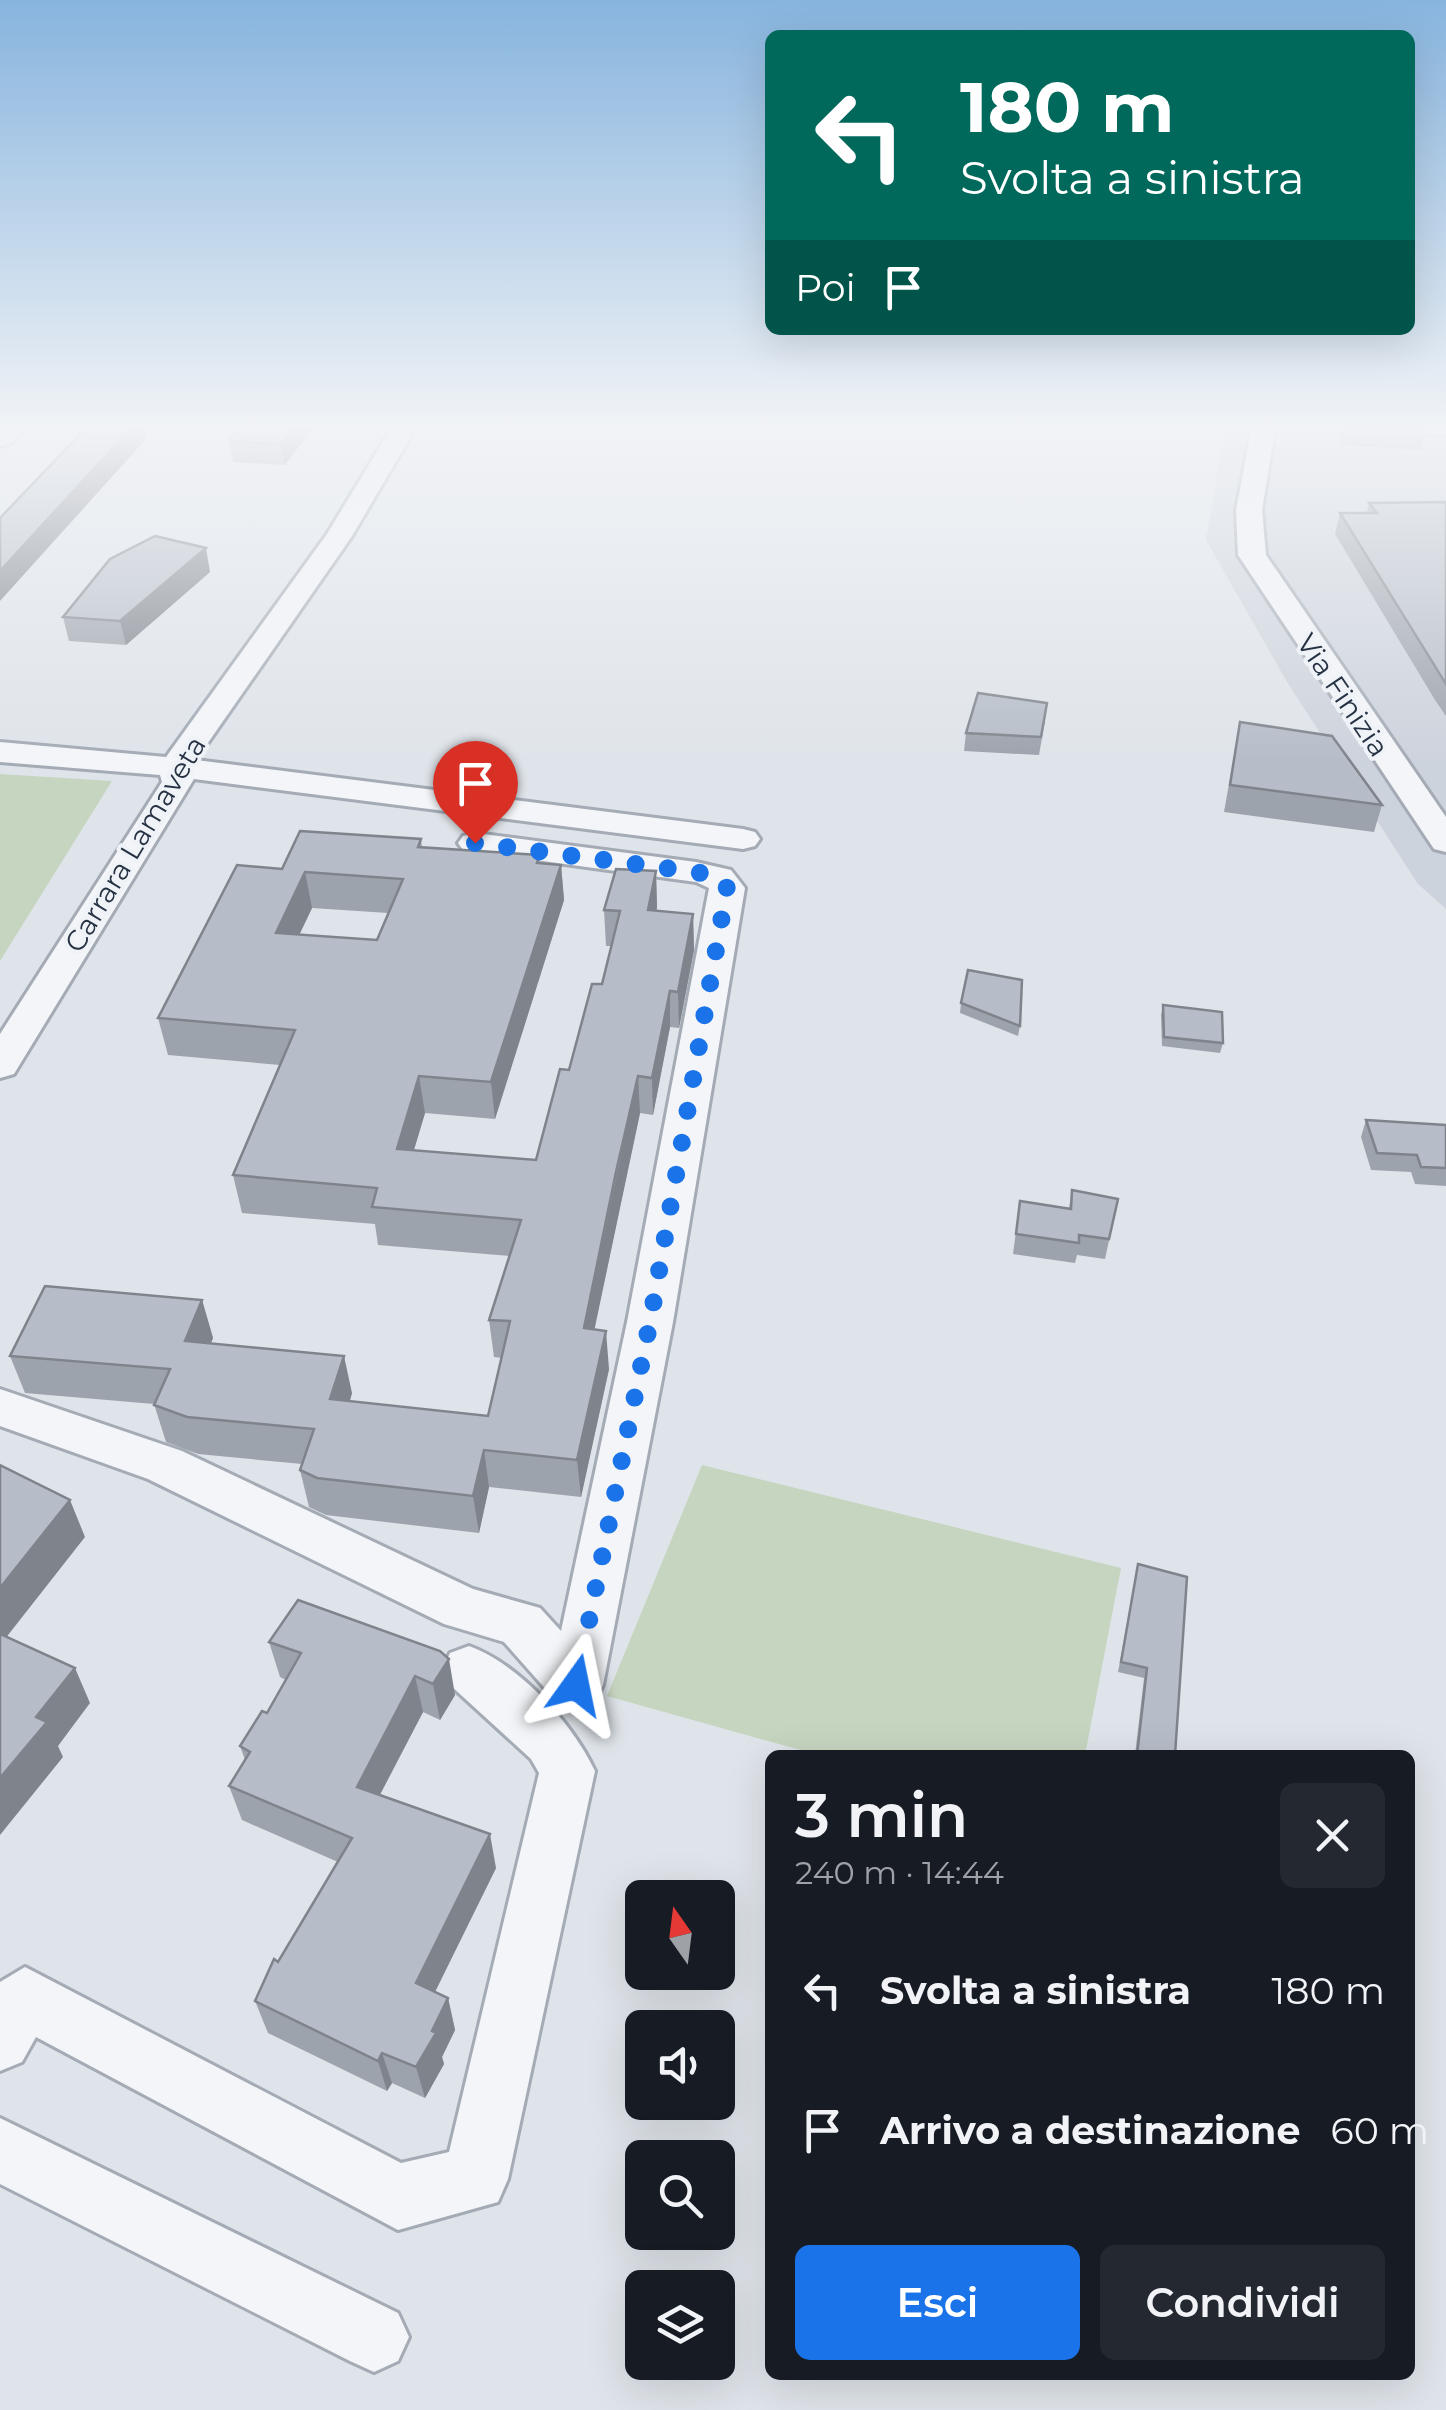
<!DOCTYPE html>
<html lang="it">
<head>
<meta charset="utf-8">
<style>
	:root { --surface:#171b24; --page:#242831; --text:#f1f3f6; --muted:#9ea1a6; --accent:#1a73e8 }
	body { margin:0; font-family:Montserrat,sans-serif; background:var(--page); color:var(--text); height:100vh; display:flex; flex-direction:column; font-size:38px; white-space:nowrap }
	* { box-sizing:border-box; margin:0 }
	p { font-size:32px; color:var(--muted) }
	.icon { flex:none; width:55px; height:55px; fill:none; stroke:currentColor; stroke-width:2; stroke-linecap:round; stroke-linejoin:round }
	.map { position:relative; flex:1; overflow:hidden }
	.side { position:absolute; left:765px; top:1750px; width:650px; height:630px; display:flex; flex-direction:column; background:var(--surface); border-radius:15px; box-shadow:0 10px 40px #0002 }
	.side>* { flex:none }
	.hud { position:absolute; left:765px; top:30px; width:650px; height:305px; border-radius:15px; box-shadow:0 10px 40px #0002; background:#00695c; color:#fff; overflow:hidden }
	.needle { width:65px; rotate:346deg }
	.buttons { position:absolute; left:625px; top:1880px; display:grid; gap:20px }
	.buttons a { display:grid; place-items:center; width:110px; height:110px; border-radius:15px; background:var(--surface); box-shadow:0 10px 40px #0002; font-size:50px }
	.pin { position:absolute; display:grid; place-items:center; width:85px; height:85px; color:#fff; margin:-102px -42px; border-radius:50% 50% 50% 0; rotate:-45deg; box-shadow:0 0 10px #0007 }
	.pin .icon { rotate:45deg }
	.me { position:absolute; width:110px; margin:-55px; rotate:12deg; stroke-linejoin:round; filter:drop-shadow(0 0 8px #0008) }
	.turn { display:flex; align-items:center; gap:35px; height:210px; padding:0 30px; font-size:45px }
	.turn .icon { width:130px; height:130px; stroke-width:2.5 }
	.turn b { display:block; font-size:70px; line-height:85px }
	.then { display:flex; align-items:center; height:95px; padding:0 30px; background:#0003; gap:20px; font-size:38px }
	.round { display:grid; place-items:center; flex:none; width:105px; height:105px; border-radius:15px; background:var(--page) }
	.overview { display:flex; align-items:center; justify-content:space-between; height:170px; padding:0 30px }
	h1 { font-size:60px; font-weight:600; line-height:75px }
	.action { display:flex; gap:20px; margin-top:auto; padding:20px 30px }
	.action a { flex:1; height:115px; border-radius:15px; background:var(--accent); color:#fff; font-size:40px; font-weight:600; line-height:115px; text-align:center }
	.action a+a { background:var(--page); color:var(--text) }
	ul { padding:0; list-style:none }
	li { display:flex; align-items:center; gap:30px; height:140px; padding:0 30px }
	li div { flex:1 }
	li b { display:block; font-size:38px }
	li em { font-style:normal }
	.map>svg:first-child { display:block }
	.built { fill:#cdd3dc }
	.green { fill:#c6d5c0 }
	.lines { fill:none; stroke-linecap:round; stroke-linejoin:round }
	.minor-casing { stroke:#a4abb5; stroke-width:6 }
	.tertiary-casing { stroke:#a4abb5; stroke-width:6 }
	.minor { fill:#f3f5f8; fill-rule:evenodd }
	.tertiary { fill:#f3f5f8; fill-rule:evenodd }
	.wall { fill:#9da3ac; fill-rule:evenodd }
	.shaded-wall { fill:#7f848c }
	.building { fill:#b6bdc8; stroke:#7f848c; stroke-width:2.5; fill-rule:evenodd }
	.route { stroke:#1a73e8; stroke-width:18; stroke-dasharray:0 32.4 }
	.labels { text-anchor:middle; stroke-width:8; stroke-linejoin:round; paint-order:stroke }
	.far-street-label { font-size:28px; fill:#263243; stroke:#eff3f7 }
</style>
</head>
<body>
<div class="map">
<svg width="1446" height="2410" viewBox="0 0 1446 2410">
	<rect width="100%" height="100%" fill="#dfe4ea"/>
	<path class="built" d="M1226 424H1446V909L1418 884 1287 682 1206 540Z"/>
	<g class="green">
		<path d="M0 774 112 781 0 961Z"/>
		<path d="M702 1465 1121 1568 1085 1755H818L607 1696Z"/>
	</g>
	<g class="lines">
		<defs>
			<g id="minor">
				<path d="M394 424H418L352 536 196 760 743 829 755 832 760 839 755 846 743 849 194 779 14 1074 0 1078V1034L162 782 160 775 0 762V742L166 757 327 534Z"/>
				<path d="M1246 424H1270L1274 436 1262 510 1266 555 1446 817V852L1434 849 1238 555 1236 510 1250 436Z"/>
				<path d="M1356 424H1446V435L1368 431Z"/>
				<path d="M475 833 696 862 731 870 745 888 673 1322 603 1685 595 1702 576 1709 557 1702 504 1642 444 1624 148 1479 0 1426V1389L182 1451 473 1589 540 1608 561 1631 627 1322 709 888 696 882 463 850 458 843 463 836Z"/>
				<path d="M469 1646C519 1664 573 1724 595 1771L508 2179 498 2202 398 2230 36 2037 22 2062 0 2071V1982L25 1967 401 2163 449 2152 539 1773 531 1759 450 1685 442 1669 450 1653Z"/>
				<path d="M0 2118 398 2313 409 2337 398 2361 374 2372 350 2361 0 2184Z"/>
			</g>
			<path id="tertiary" d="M0 424H29L11 443 0 446Z"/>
		</defs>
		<use href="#minor" class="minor-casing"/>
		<use href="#tertiary" class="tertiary-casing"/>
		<use href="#minor" class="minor"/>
		<use href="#tertiary" class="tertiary"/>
	</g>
	<g class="wall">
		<path d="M316 424 285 465 233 462 229 441Z"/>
		<path d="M480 424H514L501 430Z"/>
		<path d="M1335 424H1425L1427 428 1421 450 1340 445Z"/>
		<path d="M1446 502V716L1435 700 1335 534 1340 513H1367L1369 503Z"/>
		<path d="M210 572 126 645 69 641 63 617Z"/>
		<path d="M1045 721 1039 755 964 751 966 733Z"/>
		<path d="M1240 722 1382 805 1374 832 1224 812Z"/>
		<path d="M421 839 422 847 539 855 540 863 561 865 564 900 495 1119 425 1113 414 1150 536 1160 602 984 611 946H606L604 910 656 871 657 911 693 914 694 950 679 1028 670 1027 653 1115 640 1113 594 1329 609 1369 581 1497 489 1487 479 1533 326 1515 309 1507 300 1470 302 1464 198 1454 166 1442 154 1404 25 1393 10 1356 202 1300 213 1338 211 1343 352 1393 350 1401 488 1416 502 1358 494 1357 489 1320 510 1256 378 1245 375 1224 242 1213 233 1175 280 1065 168 1055 158 1018 282 869ZM312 908 388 913 377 940 299 935Z"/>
		<path d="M961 1003 1020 1026 1018 1036 960 1013Z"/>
		<path d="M1163 1005 1223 1043 1220 1053 1162 1046 1161 1015Z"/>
		<path d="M1366 1120 1446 1125V1186L1415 1184 1411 1172 1371 1170 1361 1137Z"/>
		<path d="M1072 1190 1118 1199 1105 1259 1077 1255 1075 1263 1013 1254 1020 1201 1069 1208Z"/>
		<path d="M1138 1564 1175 1755H1135L1144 1678 1118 1672Z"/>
		<path d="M298 1600 455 1695 440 1720 423 1712 380 1795 496 1868 435 1992 448 1998 455 2030 442 2057 444 2064 425 2098 392 2083 387 2091 268 2033 255 2001 338 1862 242 1820 229 1786 245 1760 240 1746 267 1713 286 1680 280 1677 269 1642Z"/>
	</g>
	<g class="shaded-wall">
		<path d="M135 424H144L147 438 0 601V571Z"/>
		<path d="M298 424H316L285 465 281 444Z"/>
		<path d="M501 424H514L501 430Z"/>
		<path d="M206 548 210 572 126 645 120 621Z"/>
		<path d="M561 865 564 900 495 1119 491 1082Z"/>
		<path d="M656 871 657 907 649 946 648 910Z"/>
		<path d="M305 872 312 908 283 969 276 933Z"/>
		<path d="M693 914 694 950 679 1028 678 992Z"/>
		<path d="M670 991V1027L653 1115 652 1078Z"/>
		<path d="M419 1076 425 1113 403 1186 397 1149Z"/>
		<path d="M638 1076 640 1113 587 1365 584 1328Z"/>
		<path d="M202 1300 213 1338 196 1378 185 1341Z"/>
		<path d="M606 1331 609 1369 581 1497 577 1460Z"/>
		<path d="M344 1356 352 1393 339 1436 330 1399Z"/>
		<path d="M484 1450 489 1487 479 1533 473 1496Z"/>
		<path d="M70 1500 85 1537 1 1644 0 1659V1588Z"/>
		<path d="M449 1659 455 1695 440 1720 433 1684Z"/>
		<path d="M75 1668 90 1703 58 1746 63 1757 0 1835V1778L36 1717Z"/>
		<path d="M415 1676 423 1712 366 1821 357 1787Z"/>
		<path d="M490 1834 496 1868 424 2014 416 1983Z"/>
		<path d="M448 1998 455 2030 442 2057 444 2064 425 2098 416 2067Z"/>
		<path d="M382 2053 392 2083 387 2091 378 2061Z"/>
	</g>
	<g class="building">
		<path d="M90 424H135L0 571V518Z"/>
		<path d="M242 424H298L281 444 229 441Z"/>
		<path d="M1366 424H1425L1427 428Z"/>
		<path d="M1446 502V684L1340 513H1377L1369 503Z"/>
		<path d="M155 536 206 548 120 621 63 617 110 559Z"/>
		<path d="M978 693 1047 703 1041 737 966 733Z"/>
		<path d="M1240 722 1332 736 1382 805 1230 785Z"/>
		<path d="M300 831 421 839 418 847 539 855 537 863 561 865 491 1082 419 1076 397 1149 536 1160 560 1069 569 1070 592 984H602L620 911 604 910 616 869 656 871 648 910 693 914 678 992 670 991 652 1078 638 1076 616 1172 584 1328 606 1331 577 1460 484 1450 473 1496 317 1478 300 1470 314 1429 187 1417 154 1405 170 1369 10 1356 45 1286 202 1300 185 1341 344 1356 330 1399 488 1416 510 1321 489 1320 521 1220 372 1207 377 1188 233 1175 295 1030 158 1018 237 865 282 869ZM305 872 403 879 377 940 276 933Z"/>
		<path d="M968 970 1022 980 1020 1026 961 1003Z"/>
		<path d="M1163 1005 1222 1012 1223 1043 1164 1037Z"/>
		<path d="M1366 1120 1446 1125V1168L1421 1167 1417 1155 1377 1153Z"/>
		<path d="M1072 1190 1118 1199 1109 1239 1079 1235V1243L1016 1234 1020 1201 1071 1209Z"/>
		<path d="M0 1465 70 1500 0 1588Z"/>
		<path d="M1138 1564 1187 1577 1175 1755H1137L1147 1668 1121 1662Z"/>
		<path d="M298 1600 440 1651 449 1659 433 1684 415 1676 357 1787 490 1834 416 1983 448 1998 432 2031 436 2033 416 2067 382 2053 378 2061 255 2001 274 1959 278 1962 352 1838 229 1786 250 1752 240 1746 262 1711 267 1713 301 1653 269 1642Z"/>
		<path d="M0 1634 75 1668 36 1717 47 1722 0 1778Z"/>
	</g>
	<linearGradient id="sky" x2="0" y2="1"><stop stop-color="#87b4de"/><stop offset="0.56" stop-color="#f1f3f6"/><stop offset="1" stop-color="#f1f3f6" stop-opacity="0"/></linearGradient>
	<rect width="1446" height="762" fill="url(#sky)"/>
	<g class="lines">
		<path class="route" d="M475 843 696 872 718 877 727 888 650 1322 576 1685"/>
	</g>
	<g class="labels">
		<g class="far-street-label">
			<text transform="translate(1343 695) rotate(56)" y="10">Via Finizia</text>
			<text transform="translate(135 844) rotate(-59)" y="10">Carrara Lamaveta</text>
		</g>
	</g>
</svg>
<div class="buttons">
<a><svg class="needle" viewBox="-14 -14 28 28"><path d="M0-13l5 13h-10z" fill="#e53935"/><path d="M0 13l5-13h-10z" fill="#9ea1a6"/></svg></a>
<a><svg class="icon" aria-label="sound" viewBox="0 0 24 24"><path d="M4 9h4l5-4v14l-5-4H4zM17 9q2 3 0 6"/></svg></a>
<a><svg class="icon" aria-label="search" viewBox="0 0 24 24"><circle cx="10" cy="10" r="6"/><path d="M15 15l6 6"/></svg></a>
<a><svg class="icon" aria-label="layers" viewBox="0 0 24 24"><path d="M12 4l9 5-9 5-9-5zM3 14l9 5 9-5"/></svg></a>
</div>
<div class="pin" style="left:475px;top:843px;background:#d93025"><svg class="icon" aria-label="arrive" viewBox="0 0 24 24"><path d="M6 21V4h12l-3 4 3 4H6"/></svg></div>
<svg class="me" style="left:576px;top:1685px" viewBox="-20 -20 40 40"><path d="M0-17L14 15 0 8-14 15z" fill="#1a73e8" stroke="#fff" stroke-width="4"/></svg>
<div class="hud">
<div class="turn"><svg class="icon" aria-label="left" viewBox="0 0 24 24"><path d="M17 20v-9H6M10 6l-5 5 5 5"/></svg><div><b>180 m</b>Svolta a sinistra</div></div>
<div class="then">Poi<svg class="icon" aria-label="arrive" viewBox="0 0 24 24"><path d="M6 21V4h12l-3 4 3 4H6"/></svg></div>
</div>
<section class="side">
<div class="overview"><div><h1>3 min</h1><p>240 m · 14:44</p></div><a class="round"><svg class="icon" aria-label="close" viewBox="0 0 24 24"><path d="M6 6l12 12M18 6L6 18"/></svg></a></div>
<ul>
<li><svg class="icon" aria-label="left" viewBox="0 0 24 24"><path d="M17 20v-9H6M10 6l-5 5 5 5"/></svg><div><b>Svolta a sinistra</b></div><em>180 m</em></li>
<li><svg class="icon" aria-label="arrive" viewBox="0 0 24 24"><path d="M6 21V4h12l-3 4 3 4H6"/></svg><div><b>Arrivo a destinazione</b></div><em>60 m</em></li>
</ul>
<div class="action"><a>Esci</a><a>Condividi</a></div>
</section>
</div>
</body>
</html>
